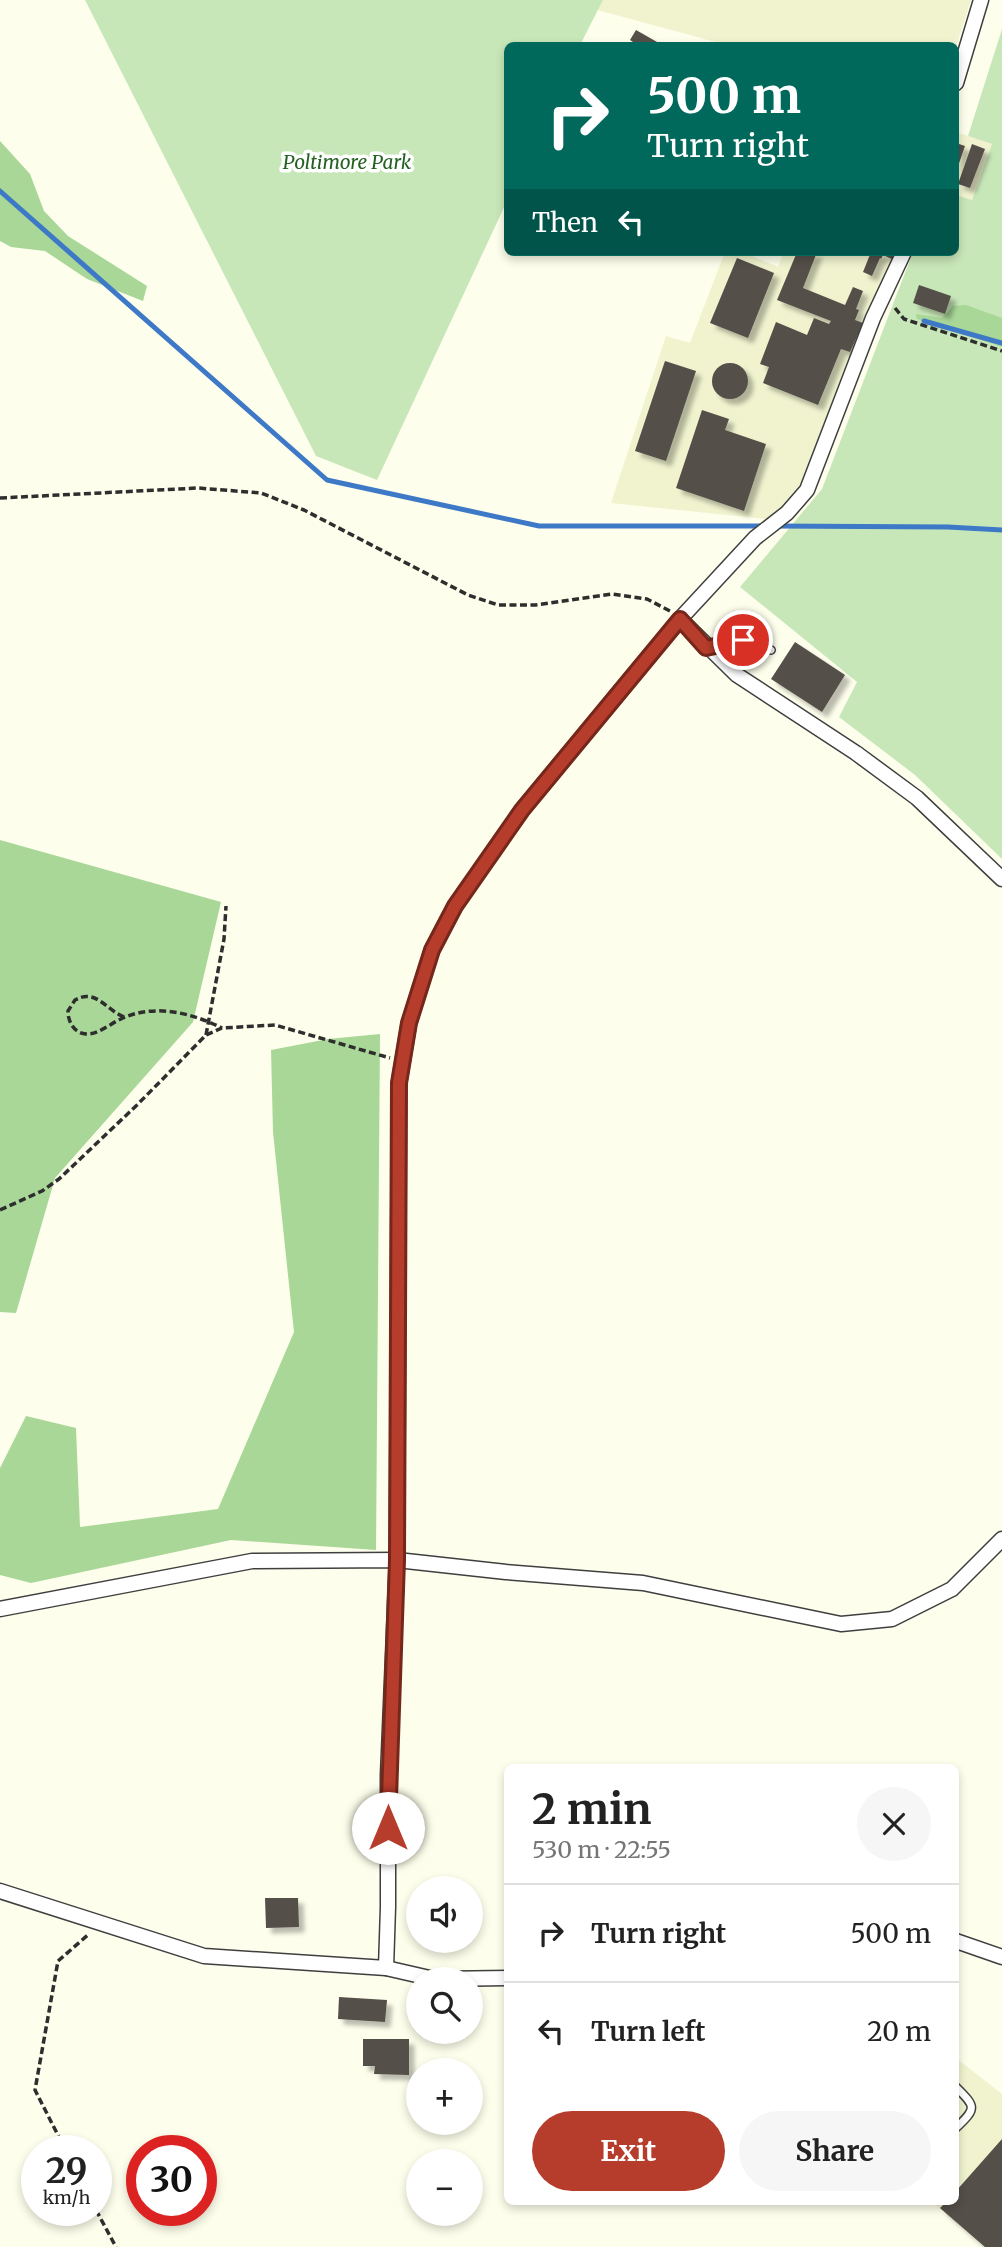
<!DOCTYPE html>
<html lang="en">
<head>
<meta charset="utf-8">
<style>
	:root { --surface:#fff; --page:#f6f6f6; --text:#222; --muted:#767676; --line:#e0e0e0; --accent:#b63c2b }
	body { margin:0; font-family:Merriweather,serif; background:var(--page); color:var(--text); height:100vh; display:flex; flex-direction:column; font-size:26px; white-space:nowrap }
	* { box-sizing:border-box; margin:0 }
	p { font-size:23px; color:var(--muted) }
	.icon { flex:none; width:38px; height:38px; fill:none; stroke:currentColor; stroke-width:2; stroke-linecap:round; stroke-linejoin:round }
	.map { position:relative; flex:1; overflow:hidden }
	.details { position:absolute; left:504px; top:1764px; width:455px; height:441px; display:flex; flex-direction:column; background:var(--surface); border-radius:10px; box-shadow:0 4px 10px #0003 }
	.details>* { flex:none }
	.top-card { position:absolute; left:504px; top:42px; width:455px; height:214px; border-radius:10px; box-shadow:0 4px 10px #0003; background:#00695c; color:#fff; overflow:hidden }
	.tools { position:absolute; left:406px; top:1876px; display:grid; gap:14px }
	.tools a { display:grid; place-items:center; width:77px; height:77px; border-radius:50%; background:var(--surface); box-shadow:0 4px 10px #0003; font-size:35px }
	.speed { position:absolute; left:21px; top:2135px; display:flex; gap:14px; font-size:35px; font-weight:700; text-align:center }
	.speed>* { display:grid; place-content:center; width:91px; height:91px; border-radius:50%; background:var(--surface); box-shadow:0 4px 10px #0003; line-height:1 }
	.speed small { font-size:18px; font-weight:400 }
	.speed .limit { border:10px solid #d22; background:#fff; color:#111 }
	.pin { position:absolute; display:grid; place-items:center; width:60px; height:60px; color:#fff; margin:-30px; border:4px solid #fff; border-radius:50%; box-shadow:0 2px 7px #0007 }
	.me { position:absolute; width:77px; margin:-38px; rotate:0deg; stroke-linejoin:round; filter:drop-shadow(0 0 5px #0008) }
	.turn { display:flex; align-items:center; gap:24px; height:147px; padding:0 28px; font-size:32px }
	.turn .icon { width:91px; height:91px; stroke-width:2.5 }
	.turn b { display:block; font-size:49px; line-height:60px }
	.then { display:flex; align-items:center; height:66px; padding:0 28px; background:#0003; gap:14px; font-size:26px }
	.round { display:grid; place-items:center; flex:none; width:74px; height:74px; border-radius:37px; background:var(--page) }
	.head { display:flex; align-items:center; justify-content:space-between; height:119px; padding:0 28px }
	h1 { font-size:42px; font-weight:700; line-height:52px }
	.button { display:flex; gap:14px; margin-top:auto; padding:14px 28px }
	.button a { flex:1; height:80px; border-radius:42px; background:var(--accent); color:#fff; font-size:28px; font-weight:700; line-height:80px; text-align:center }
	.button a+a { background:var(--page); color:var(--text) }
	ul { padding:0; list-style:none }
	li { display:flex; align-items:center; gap:21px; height:98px; padding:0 28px; border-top:2px solid var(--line) }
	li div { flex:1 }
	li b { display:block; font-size:26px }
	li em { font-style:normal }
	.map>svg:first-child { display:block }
	.farmland { fill:#f0f3ce }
	.green { fill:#c8e7b8 }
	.forest { fill:#a9d798 }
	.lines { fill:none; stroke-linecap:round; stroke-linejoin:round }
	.stream { stroke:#3e79c7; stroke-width:5 }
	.building { fill:#544f49; filter:url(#shadow) }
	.service-casing { stroke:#3f3f3f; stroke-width:10 }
	.minor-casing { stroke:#3f3f3f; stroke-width:17 }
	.path { stroke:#2e2e2e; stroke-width:3.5; stroke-dasharray:7 3.5; stroke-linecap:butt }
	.service { stroke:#fff; stroke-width:7 }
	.minor { stroke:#fff; stroke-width:14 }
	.route-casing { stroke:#76271c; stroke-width:18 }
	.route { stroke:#b63c2b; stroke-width:12 }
	.labels { text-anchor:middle; stroke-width:7; stroke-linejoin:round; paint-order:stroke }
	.park-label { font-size:19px; font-style:italic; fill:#226120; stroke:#fff }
</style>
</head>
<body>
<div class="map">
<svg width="1002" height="2247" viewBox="0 0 1002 2247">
	<defs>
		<filter id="shadow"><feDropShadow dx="5.5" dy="5.5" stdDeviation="2" flood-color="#0004"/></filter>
	</defs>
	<rect width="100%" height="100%" fill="#fefeec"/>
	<g class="farmland">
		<path d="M603 0H971L956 47 727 45 597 10Z"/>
		<path d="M956 132 992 144 972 200 956 195Z"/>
		<path d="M725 252H743L778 267 784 252H900L806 487 775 520 611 503 666 336 690 343Z"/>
		<path d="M956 2058 1002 2094V2247H985L932 2202H956Z"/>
	</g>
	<g class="green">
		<path d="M85 0H603L580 45 508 46 507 201 377 480 316 456Z"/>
		<path d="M1002 29V859L915 775 839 717 857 682 740 587 822 489 913 252H956V195L972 200 992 144 968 136Z"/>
	</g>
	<g class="forest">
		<path d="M0 141 30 174 44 211 68 236 147 286 143 301 87 279 45 251 11 247 0 241Z"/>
		<path d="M966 305 1002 318V347L917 319 916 314 942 318 953 306Z"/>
		<path d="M0 840 221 902 193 1022 55 1178 16 1313 0 1312Z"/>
		<path d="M380 1034 376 1550 231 1540 31 1583 0 1575V1468L26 1416 76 1428 80 1527 218 1509 294 1332 273 1132 271 1050 328 1039Z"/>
	</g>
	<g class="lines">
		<g class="stream">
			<path d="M0 191 327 480 539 526H764"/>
			<path d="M924 321 1002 343"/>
			<path d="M774 526 948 527 1002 530"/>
		</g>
	</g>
	<g class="building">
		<path d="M636 30 664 46H639L630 40Z"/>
		<path d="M956 143 965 146 956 172Z"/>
		<path d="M972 144 985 149 970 188 958 184Z"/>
		<path d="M797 252H817L803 288 845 305 853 287 863 291 856 309 859 310 855 320 863 323 850 352 841 349 818 405 763 383 769 367 760 364 776 322 807 335 814 318 829 324 831 321 777 300Z"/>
		<path d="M871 252H900L896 261 883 255 881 259 880 258 872 276 863 272Z"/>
		<path d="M737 258 774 273 748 338 710 323Z"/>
		<path d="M919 285 951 296 945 314 913 303Z"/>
		<path d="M665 361 696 371 666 461 635 451Z"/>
		<circle cx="730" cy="381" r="18"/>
		<path d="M702 410 729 419 725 430 766 444 744 511 676 488Z"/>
		<path d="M795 642 845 675 822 712 771 679Z"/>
		<path d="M265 1898H298L299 1927 266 1928Z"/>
		<path d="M339 1997 387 2000 385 2022 338 2019Z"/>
		<path d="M363 2039H409V2075L374 2074 375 2066H363Z"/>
		<path d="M1002 2139V2247H985L940 2208 946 2202H956V2191Z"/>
	</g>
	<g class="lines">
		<defs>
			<g id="service">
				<path d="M711 647C736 644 747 636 771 650"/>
				<path d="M956 2087C976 2107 977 2108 956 2128"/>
			</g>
			<g id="minor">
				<path d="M956 83 981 0"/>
				<path d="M680 619 737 675 856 753 917 798 1002 879"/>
				<path d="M0 1609 252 1561 397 1560 506 1572 643 1583 841 1624 892 1619 952 1589 1002 1539"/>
				<path d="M0 1891 204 1956 386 1968 434 1979"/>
				<path d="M956 1941 1002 1957"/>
				<path d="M386 1968 388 1907V1775L397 1560 399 1083 409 1023 432 950 455 906 522 810 680 619 755 538 787 513 807 490 873 318 904 252"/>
				<path d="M437 1979 508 1978"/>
			</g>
		</defs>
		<use href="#service" class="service-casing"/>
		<use href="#minor" class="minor-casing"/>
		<g class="path">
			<path d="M895 308 904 319 1002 351"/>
			<path d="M0 498 198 488 261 493 304 510 468 595 498 605H535L612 594 647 599 670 611"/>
			<path d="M124 1017C106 1010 96 988 75 1000L68 1011C68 1022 74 1033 86 1034 98 1035 111 1023 121 1019 154 1003 192 1013 222 1028"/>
			<path d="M206 1035 224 939 226 906"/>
			<path d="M0 1210 42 1191 59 1179 137 1105 206 1035 222 1028 275 1025 390 1058"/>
			<path d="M66 2151 35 2090 58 1961 89 1934"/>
			<path d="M96 2210 116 2247"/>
		</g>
		<use href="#service" class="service"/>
		<use href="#minor" class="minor"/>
	</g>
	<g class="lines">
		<defs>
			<path id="route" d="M388 1828 397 1560 399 1083 409 1023 432 950 455 906 522 810 680 619 706 648 743 640"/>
		</defs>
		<use href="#route" class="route-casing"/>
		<use href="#route" class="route"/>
	</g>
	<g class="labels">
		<g class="park-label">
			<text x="347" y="169">Poltimore Park</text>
		</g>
	</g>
</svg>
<div class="tools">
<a><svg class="icon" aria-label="sound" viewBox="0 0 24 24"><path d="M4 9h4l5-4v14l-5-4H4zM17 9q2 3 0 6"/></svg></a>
<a><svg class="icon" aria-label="search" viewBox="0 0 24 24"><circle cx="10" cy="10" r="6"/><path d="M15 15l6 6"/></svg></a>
<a>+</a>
<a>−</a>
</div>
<div class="speed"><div>29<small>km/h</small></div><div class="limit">30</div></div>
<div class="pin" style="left:743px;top:640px;background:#d93025"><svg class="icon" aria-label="arrive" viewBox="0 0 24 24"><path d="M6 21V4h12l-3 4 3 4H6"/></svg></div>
<svg class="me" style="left:388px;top:1828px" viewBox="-20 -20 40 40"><circle r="19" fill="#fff"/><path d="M0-13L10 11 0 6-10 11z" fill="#b63c2b"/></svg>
<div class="top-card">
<div class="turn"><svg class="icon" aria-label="right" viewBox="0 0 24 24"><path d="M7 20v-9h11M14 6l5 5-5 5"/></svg><div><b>500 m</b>Turn right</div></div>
<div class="then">Then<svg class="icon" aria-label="left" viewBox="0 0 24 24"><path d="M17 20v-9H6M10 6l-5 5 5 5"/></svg></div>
</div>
<section class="details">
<div class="head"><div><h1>2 min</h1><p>530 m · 22:55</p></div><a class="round"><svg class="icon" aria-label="close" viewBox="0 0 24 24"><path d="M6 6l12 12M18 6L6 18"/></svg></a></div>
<ul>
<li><svg class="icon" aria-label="right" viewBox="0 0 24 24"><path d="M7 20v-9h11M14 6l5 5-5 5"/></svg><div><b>Turn right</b></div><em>500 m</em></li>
<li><svg class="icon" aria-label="left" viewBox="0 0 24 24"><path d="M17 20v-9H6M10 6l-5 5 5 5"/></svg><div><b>Turn left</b></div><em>20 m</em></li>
</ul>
<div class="button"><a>Exit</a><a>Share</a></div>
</section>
</div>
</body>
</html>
